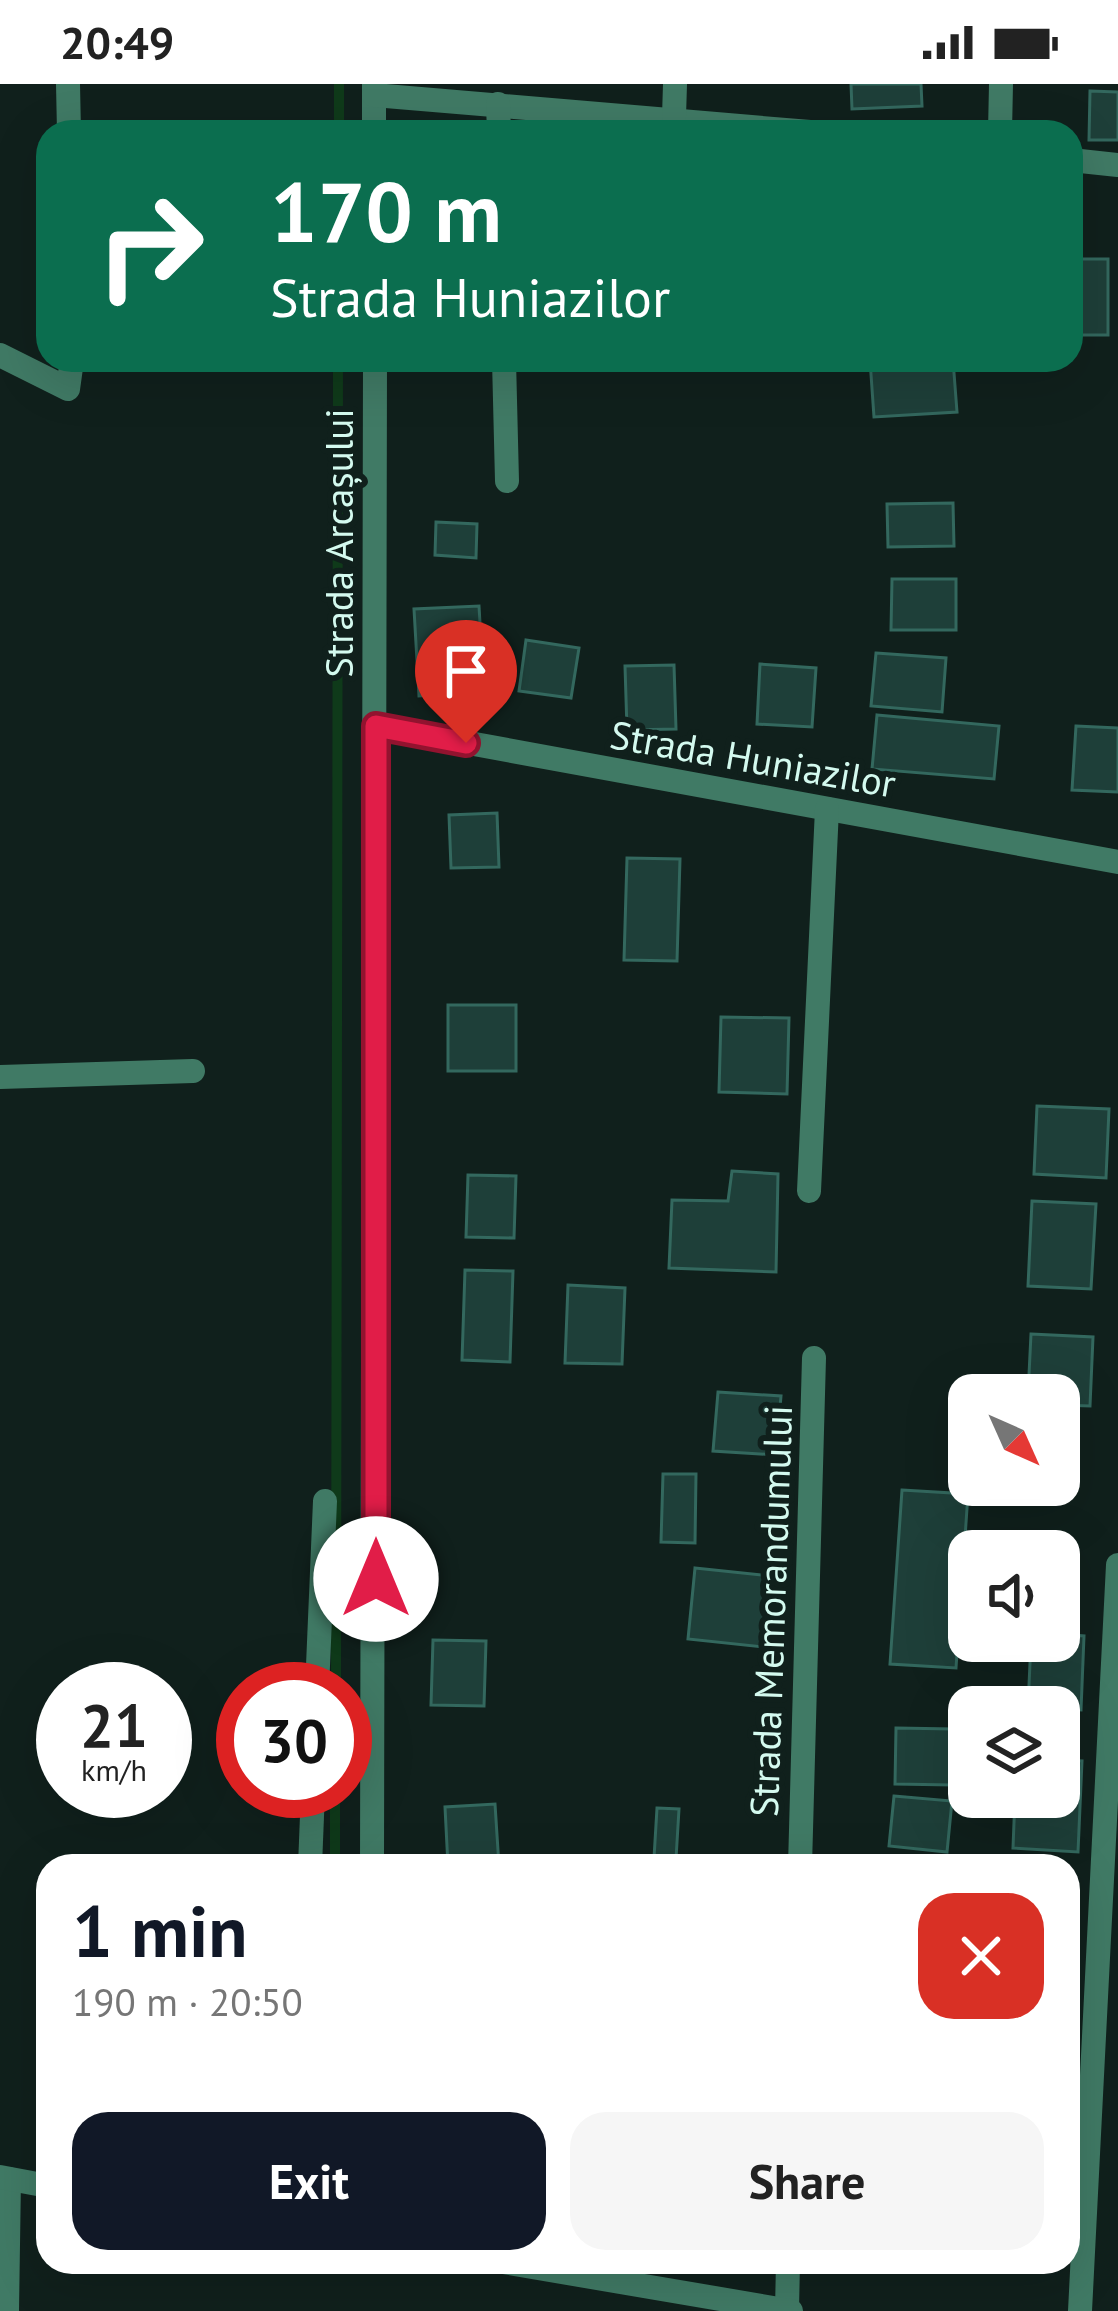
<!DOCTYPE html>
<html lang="en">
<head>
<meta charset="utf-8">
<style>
	:root { --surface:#fff; --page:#f6f6f6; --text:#222; --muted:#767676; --accent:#111827 }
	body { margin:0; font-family:"PT Sans",sans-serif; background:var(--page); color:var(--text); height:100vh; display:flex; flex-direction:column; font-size:45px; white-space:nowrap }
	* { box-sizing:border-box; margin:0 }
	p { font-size:39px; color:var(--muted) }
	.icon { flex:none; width:66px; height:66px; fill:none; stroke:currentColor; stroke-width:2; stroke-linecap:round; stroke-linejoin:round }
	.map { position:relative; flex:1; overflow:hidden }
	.drawer { position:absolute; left:36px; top:1770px; width:1044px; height:420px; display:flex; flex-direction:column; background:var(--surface); border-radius:36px; box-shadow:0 12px 48px #0002 }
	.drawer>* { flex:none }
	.guide { position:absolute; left:36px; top:36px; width:1047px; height:252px; border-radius:36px; box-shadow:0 12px 48px #0002; background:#0b6e4f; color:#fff; overflow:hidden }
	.needle { width:78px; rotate:135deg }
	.fabs { position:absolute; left:948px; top:1290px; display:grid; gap:24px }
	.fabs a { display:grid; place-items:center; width:132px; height:132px; border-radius:24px; background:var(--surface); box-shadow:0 12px 48px #0002; font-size:60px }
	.speed { position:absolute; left:36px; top:1578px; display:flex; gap:24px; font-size:60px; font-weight:700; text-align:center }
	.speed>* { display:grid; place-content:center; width:156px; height:156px; border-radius:50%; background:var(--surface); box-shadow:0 12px 48px #0002; line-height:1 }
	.speed small { font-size:30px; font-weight:400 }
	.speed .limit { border:18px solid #d22; background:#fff; color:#111 }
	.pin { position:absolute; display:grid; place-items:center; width:102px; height:102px; color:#fff; margin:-123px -51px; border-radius:50% 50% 50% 0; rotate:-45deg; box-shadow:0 0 12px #0007 }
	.pin .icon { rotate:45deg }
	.me { position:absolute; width:132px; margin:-66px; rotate:0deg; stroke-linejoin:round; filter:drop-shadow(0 0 9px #0008) }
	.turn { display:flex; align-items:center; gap:42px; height:252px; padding:0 36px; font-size:54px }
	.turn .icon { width:156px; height:156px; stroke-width:2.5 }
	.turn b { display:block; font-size:84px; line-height:102px }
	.round { display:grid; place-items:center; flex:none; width:126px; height:126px; border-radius:36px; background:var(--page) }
	.headline { display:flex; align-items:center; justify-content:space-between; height:204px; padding:0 36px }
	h1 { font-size:72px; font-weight:700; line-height:90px; color:var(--accent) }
	.cta { display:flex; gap:24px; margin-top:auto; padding:24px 36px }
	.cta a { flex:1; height:138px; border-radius:36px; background:var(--accent); color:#fff; font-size:48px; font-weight:700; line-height:138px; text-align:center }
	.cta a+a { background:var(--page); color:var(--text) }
	.status { display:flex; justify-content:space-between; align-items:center; height:84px; padding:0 60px; background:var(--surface); direction:ltr }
	.status svg { height:33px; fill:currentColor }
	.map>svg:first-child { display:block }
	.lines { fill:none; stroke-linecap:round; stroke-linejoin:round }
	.stream { stroke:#0f3a1a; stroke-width:10 }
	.building { fill:#1e3f39; stroke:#33685e; stroke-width:3 }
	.minor { stroke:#407a65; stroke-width:24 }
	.tertiary { stroke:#407a65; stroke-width:24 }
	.route-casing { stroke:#92132f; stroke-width:30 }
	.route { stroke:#e11d48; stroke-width:21 }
	.labels { text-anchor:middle; stroke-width:12; stroke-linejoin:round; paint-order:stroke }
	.street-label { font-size:39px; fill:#d4faef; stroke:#10201c }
</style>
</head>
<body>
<div class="status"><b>20:49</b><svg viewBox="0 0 49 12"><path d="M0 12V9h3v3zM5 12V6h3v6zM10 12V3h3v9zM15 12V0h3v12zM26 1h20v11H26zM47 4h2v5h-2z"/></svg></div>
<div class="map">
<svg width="1118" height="2227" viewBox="0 0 1118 2227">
	<rect width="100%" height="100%" fill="#10201c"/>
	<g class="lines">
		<g class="stream">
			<path d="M339 48V0"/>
			<path d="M336 1605 338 276"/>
			<path d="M335 1782V1707"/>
		</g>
	</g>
	<g class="building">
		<path d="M851 0H921L922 22 852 25Z"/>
		<path d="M1090 7 1118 8V56H1089Z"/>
		<rect x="1071" y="175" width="37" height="76"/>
		<path d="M870 276H953L957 328 874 333Z"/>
		<path d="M953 419 954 462 888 463 887 420Z"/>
		<path d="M436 438 477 440 476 474 435 471Z"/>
		<path d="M892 495H956V546H891Z"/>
		<path d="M479 522 484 608 419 612 414 525Z"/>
		<path d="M526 556 579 564 571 614 519 607Z"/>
		<path d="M876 569 946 574 942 628 871 622Z"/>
		<path d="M760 580 816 584 812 643 757 640Z"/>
		<path d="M674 581 676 645 627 646 625 582Z"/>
		<path d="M877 631 999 642 994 695 872 685Z"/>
		<path d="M1076 642 1118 644V708L1072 706Z"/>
		<path d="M497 729 499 783 451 784 449 731Z"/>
		<path d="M627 774 680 775 677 877 624 876Z"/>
		<rect x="448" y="921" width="68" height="66"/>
		<path d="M721 933 789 934 787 1010 719 1008Z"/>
		<path d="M1037 1022 1109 1025 1106 1094 1034 1090Z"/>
		<path d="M732 1087 778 1090 776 1188 669 1184 672 1116 728 1117Z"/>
		<path d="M468 1091 516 1092 514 1154 466 1153Z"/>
		<path d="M1032 1117 1096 1120 1091 1205 1028 1202Z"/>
		<path d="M465 1186 513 1187 510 1278 462 1276Z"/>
		<path d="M568 1201 625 1204 622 1280 565 1279Z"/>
		<path d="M1031 1250 1093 1253 1090 1322 1059 1321V1311H1028Z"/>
		<path d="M718 1308 781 1312 776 1371 713 1367Z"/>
		<path d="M663 1390H696L695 1459 661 1458Z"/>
		<path d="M902 1406 968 1410 956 1584 890 1580Z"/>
		<path d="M695 1484 770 1492 763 1563 688 1555Z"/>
		<path d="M1059 1550 1084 1552 1081 1626 1028 1623 1031 1557H1059Z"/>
		<path d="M433 1556 486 1557 484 1622 431 1621Z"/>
		<path d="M896 1644 953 1645 952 1701 895 1700Z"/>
		<path d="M1059 1676 1082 1677 1078 1768 1013 1764 1015 1713H1059Z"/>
		<path d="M894 1712 952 1717 947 1768 889 1762Z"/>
		<path d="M495 1720 499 1782H448L445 1723Z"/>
		<path d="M657 1724 679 1725 676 1775 654 1774Z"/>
		<path d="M952 2178H1038V2187L952 2183Z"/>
	</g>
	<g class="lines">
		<g class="minor">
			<path d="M68 0 69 48"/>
			<path d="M374 0V48"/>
			<path d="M374 11 810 48"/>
			<path d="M498 20 499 48"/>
			<path d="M674 33 675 0"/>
			<path d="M1000 48 1001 0"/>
			<path d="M1071 76 1118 81"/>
			<path d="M0 271 68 305 72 276"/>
			<path d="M504 276 507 397"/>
			<path d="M376 642 1118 778"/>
			<path d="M0 993 193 987"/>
			<path d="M809 1107 827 725"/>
			<path d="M317 1605 325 1417"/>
			<path d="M310 1782 313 1707"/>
			<path d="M372 1782 375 276"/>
			<path d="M800 1782 814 1274"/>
			<path d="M787 2226 788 2178"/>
			<path d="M7 2227 9 2095"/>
			<path d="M1080 2227 1118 1481"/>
		</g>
		<g class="tertiary">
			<path d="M0 2093 48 2102"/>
			<path d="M503 2178 791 2227"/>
		</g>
	</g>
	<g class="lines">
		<defs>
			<path id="route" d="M376 1495V642L466 659"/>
		</defs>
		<use href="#route" class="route-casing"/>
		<use href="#route" class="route"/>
	</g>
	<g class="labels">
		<g class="street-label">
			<text transform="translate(339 459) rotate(-90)" y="14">Strada Arcașului</text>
			<text transform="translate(753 675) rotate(10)" y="14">Strada Huniazilor</text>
			<text transform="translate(771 1527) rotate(-88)" y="14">Strada Memorandumului</text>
		</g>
	</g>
</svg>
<div class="fabs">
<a><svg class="needle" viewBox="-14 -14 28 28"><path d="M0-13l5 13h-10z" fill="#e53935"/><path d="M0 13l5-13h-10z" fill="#767676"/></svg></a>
<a><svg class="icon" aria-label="sound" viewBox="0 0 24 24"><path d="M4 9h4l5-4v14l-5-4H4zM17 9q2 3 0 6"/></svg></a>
<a><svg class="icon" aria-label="layers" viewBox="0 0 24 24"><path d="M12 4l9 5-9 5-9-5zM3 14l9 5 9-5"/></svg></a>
</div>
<div class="speed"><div>21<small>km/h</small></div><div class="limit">30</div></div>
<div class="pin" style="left:466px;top:659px;background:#d93025"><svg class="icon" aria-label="arrive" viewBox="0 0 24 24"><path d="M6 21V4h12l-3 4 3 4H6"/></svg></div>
<svg class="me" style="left:376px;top:1495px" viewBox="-20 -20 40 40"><circle r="19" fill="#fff"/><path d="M0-13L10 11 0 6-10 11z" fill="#e11d48"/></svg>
<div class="guide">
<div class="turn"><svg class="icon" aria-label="right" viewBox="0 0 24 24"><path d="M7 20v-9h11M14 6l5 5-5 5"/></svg><div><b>170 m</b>Strada Huniazilor</div></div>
</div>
<section class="drawer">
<div class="headline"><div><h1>1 min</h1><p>190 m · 20:50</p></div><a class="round" style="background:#d93025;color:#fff"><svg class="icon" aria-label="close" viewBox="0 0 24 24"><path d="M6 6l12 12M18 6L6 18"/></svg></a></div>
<div class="cta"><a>Exit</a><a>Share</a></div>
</section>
</div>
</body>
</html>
